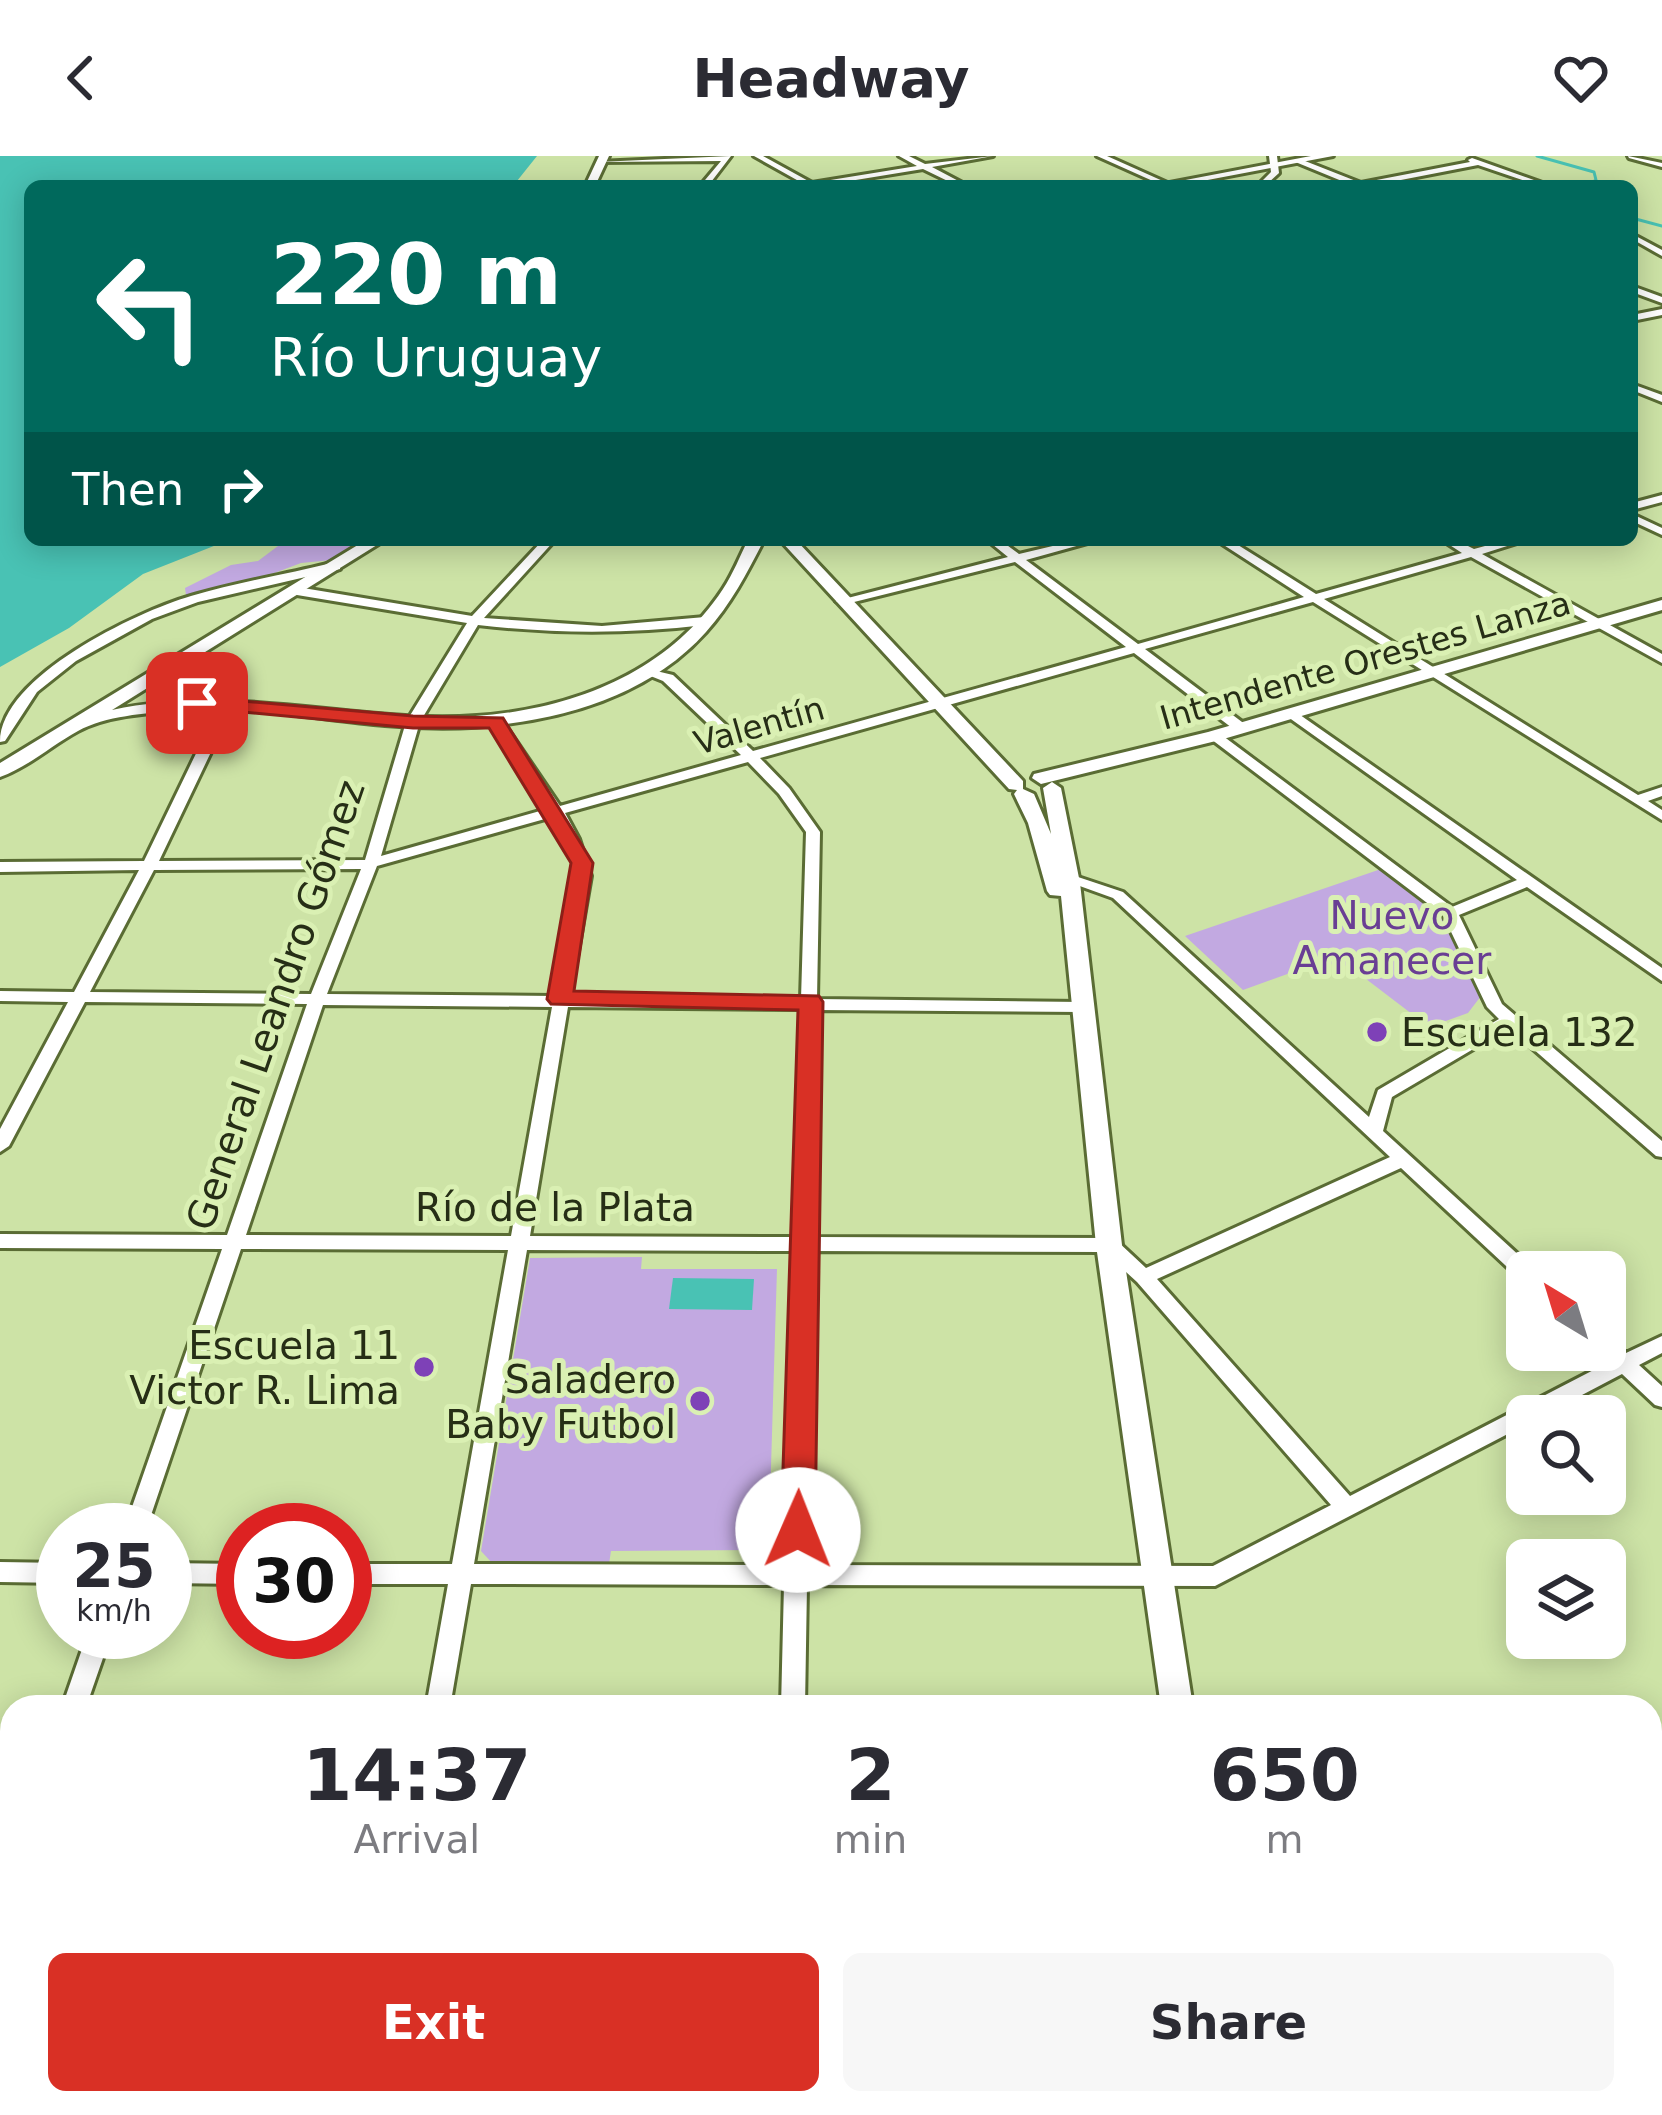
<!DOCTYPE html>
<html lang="en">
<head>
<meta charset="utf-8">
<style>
	:root { --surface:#fff; --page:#f7f7f7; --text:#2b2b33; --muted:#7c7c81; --accent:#d93025 }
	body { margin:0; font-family:"DejaVu Sans",sans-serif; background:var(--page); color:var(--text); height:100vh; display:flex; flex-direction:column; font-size:45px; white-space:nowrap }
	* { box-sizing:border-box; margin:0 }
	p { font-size:39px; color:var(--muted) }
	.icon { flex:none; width:66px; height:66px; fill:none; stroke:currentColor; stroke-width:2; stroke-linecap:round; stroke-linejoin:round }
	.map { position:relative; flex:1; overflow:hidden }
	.side { position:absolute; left:0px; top:1539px; width:1662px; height:420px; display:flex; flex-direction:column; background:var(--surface); border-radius:36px 36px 0 0; box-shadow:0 6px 30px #0003 }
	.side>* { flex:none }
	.hud { position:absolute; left:24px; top:24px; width:1614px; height:366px; border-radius:18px; box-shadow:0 6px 30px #0003; background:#00695c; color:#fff; overflow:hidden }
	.needle { width:78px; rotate:322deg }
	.tools { position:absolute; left:1506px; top:1095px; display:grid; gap:24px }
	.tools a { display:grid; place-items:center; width:120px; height:120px; border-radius:18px; background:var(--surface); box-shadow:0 6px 30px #0003; font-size:60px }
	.speed { position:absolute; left:36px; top:1347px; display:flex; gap:24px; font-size:60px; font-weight:700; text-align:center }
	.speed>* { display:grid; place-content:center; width:156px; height:156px; border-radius:50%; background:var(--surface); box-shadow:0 6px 30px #0003; line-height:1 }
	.speed small { font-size:30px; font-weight:400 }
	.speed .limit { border:18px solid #d22; background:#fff; color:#111 }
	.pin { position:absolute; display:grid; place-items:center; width:102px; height:102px; color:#fff; margin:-51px; border-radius:24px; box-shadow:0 6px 18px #0006 }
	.me { position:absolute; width:132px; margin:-66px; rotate:1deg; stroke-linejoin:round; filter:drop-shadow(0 0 9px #0008) }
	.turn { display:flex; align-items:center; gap:42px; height:252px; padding:0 48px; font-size:54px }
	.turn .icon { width:156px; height:156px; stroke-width:2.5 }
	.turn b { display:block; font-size:84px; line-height:102px }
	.then { display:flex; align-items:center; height:114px; padding:0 48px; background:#0003; gap:24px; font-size:45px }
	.eta { display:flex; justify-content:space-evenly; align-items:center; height:204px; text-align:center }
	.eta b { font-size:72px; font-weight:700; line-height:84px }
	.cta { display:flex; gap:24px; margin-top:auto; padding:24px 48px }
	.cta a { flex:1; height:138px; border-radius:18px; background:var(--accent); color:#fff; font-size:48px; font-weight:700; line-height:138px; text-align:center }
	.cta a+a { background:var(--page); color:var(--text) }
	header { display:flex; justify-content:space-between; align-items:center; height:156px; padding:0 48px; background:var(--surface); font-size:54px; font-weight:700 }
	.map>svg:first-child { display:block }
	.green { fill:#c2a9e1 }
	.water { fill:#49c2b4 }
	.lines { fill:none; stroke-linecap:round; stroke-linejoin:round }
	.stream { stroke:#49c2b4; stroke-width:3 }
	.minor-casing { stroke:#5a6c34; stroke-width:6 }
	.tertiary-casing { stroke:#5a6c34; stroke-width:6 }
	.minor { fill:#fff; fill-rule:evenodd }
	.tertiary { fill:#fff; fill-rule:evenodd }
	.route { fill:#d93025; stroke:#8d1f18; stroke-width:3 }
	.poi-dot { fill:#7e41b7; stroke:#daf0b3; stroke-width:4.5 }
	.labels { text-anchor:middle; stroke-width:10; stroke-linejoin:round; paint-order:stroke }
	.far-street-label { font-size:33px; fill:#262e16; stroke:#daf0b3 }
	.park-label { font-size:39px; fill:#693e94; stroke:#daf0b3 }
	.street-label { font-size:39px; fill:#262e16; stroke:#daf0b3 }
	.poi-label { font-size:39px; fill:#262e16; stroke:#daf0b3; text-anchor:end }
</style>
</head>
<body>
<header><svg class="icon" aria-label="back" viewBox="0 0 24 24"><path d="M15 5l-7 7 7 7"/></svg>Headway<svg class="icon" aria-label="heart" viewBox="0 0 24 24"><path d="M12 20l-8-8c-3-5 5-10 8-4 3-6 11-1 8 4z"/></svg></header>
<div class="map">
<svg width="1662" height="1959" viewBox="0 0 1662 1959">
	<rect width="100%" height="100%" fill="#cde3a6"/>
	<g class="green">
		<path d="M286 384H364L332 404 301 407 245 428 186 439 185 432 231 409 258 405Z"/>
		<path d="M1384 712 1439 755 1481 840 1468 857 1429 871 1349 810 1318 807 1243 834 1185 780Z"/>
		<path d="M642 1101 641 1113H777L769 1377 754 1394 611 1395 609 1408 494 1409 481 1395 530 1102Z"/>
	</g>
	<g class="water">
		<path d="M0 0H537L513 30H30V384H229L143 418 69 472 0 511Z"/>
		<path d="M673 1122 754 1123 752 1154 669 1153Z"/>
	</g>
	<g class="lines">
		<g class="stream">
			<path d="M1537 0 1594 16 1596 24 1587 30"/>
			<path d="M1632 62 1662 70"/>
		</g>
		<defs>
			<g id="minor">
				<path d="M731 0 708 30H700L721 5 598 6Z"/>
				<path d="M754 0H763L812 27 917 10 899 0H909L925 8 993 0 932 11 968 30H958L923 13 819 30H801L804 28Z"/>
				<path d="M1097 0H1107L1174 30H1164Z"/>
				<path d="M1269 0H1277L1279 17 1265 30H1257L1271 16Z"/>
				<path d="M1628 0 1662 7V11L1629 2Z"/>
				<path d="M1472 2 1551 30H1540L1478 9 1370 30H1354L1293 5 1300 3 1361 27 1470 6 1468 4Z"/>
				<path d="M1632 78 1662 94V100L1632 83Z"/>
				<path d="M1632 130 1662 141V147L1632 136Z"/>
				<path d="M1662 153V159L1632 165V159Z"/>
				<path d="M1632 228 1662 239V246L1632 234Z"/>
				<path d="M1662 339V346L1632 354V347Z"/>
				<path d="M1632 358 1662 372V379L1632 365Z"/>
				<path d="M543 384H555L484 462 602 470 705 461 711 465 705 469C629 478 555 478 478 469L420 566 381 700 547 653 489 566 491 563H501L560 650 741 599 663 525 648 519V513L673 519 753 595 1126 491 1015 406 842 449 836 445 1008 401 987 384H1000L1019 398 1078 384H1098L1026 404 1138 488 1304 441 1216 384H1230L1316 438 1462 397 1442 384H1456L1474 393 1507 384H1526L1482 398 1662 498V507L1471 401 1324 443 1638 639 1662 631V640L1648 645 1662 654V664L1313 446 1145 493 1246 569V575H1236L1134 497 760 602 789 632 820 676 817 843 1081 846 1089 851 1081 856 817 854 813 1081 1109 1082 1116 1084 1146 1112 1390 1001 1113 742 1052 720 1060 715 1123 736 1369 961 1378 934 1499 863 1487 851 1443 759 1207 580 1209 577H1219L1452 751 1517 724 1288 561 1286 558 1293 554 1662 812V825L1527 731 1459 759 1502 848 1662 985V1001L1656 1000 1509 872 1392 941 1383 975 1534 1113 1536 1116H1527V1125L1520 1123 1401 1012 1157 1123 1350 1340 1609 1206 1597 1194H1605V1182L1612 1184 1626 1197 1662 1180V1197L1639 1209 1662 1230V1251L1655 1249 1622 1218 1542 1260H1527V1268L1215 1430 807 1429 805 1551H781L784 1429 471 1428 450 1551H426L448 1428H345V1408H452L508 1094 241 1093 146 1374H124L222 1093 0 1092V1078L227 1079 307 848 85 846 9 990 0 996V973L68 846 0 845V835L74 836 139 714 0 716V706L144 705 219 550 226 546 233 550 159 705 365 704 406 566 467 467 297 439 291 435 297 431 472 460ZM748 606 779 638 806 676 801 843 570 841 591 720 579 683 565 657ZM552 661 572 702 575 720 554 840 327 838 377 710ZM361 713 311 838 90 836 154 714ZM323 849 552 851 511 1080 246 1079ZM568 851 801 853 794 1081 530 1080ZM527 1094 794 1095 785 1409 474 1408ZM813 1095 1104 1096 1137 1126 1331 1349 1213 1410 808 1409Z"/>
				<path d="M336 406 340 407V413L198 446 152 463 76 505 37 536 5 585 0 586C0 521 136 456 191 440 238 426 288 418 336 406Z"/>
				<path d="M166 512 172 516 178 533 202 544V550H192L167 538 160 516Z"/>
				<path d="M0 1406 63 1407V1427L0 1426Z"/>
				<path d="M165 1407 243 1408V1428L165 1427Z"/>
				<path d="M88 1476H112L86 1551H62Z"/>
				<path d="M1662 1646V1673L1650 1679V1651Z"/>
				<path d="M12 1715V1765L9 1771 0 1775V1725L3 1719Z"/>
				<path d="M0 1904 12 1905V1933L0 1932Z"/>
				<path d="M347 1947H375L372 1959H344Z"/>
				<rect x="768" y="1947" width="28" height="12"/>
			</g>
			<g id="tertiary">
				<path d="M599 0H609L595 30H585Z"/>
				<path d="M1311 0H1333L1176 30H1154Z"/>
				<path d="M366 384H385L112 554C212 533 305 554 405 560 523 568 654 538 723 433 733 418 740 400 748 384H764C747 417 731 448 706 476 628 563 494 579 385 569 315 563 246 548 176 555 146 557 105 560 78 575 52 589 28 611 0 621V607Z"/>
				<path d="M780 384H796L1023 625V633L1034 638 1051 678 1043 632 1052 626 1061 632 1080 727 1122 1089 1193 1551H1161L1096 1089 1061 740 1050 739 1047 735 1028 667 1014 638 1017 634 1009 633Z"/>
				<path d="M1662 444V454L1220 584 1041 628 1032 622 1034 618 1208 576Z"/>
				<path d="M1216 1947H1254L1256 1959H1218Z"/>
			</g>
		</defs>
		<use href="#minor" class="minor-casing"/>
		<use href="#tertiary" class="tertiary-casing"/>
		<use href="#minor" class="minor"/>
		<use href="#tertiary" class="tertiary"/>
	</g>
	<path class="route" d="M197 541 413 560 503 562 593 707 574 835 819 840 823 846 815 1374 810 1384 798 1388 786 1384 781 1374 798 854 551 848 547 843 571 707 489 572H413L190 551 187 547Z"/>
	<g class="poi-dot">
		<circle cx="1377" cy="876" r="12"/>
		<circle cx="424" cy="1211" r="12"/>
		<circle cx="700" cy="1245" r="12"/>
	</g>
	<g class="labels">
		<g class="far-street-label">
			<text transform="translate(1365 504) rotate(-16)" y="12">Intendente Orestes Lanza</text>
			<text transform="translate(759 569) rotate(-16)" y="12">Valentín</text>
		</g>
		<g class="park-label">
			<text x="1392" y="773">Nuevo<tspan x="1392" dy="45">Amanecer</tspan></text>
		</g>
		<g class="street-label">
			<text transform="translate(275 849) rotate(-71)" y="14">General Leandro Gómez</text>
			<text x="555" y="1065">Río de la Plata</text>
		</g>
		<g class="poi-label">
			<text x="1401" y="890" text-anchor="start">Escuela 132</text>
			<text x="400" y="1203">Escuela 11<tspan x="400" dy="45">Victor R. Lima</tspan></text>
			<text x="676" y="1237">Saladero<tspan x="676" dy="45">Baby Futbol</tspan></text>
		</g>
	</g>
</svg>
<div class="tools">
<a><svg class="needle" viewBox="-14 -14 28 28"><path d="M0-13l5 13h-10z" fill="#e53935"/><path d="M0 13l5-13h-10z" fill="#7c7c81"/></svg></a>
<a><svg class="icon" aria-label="search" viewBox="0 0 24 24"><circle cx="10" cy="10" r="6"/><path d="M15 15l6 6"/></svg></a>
<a><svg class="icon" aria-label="layers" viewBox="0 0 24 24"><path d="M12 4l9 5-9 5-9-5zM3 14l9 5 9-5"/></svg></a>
</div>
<div class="speed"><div>25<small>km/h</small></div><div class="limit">30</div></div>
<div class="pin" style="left:197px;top:547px;background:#d93025"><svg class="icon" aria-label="arrive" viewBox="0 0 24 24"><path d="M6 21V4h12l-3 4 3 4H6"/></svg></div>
<svg class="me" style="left:798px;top:1374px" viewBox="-20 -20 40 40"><circle r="19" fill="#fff"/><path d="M0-13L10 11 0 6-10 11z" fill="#d93025"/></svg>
<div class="hud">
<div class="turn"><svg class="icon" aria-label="left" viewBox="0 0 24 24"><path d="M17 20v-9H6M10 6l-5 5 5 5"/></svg><div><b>220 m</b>Río Uruguay</div></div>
<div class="then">Then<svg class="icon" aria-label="right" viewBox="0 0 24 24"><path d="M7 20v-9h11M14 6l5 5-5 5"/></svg></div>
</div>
<section class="side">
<div class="eta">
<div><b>14:37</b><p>Arrival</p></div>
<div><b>2</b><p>min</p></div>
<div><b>650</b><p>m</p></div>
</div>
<div class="cta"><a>Exit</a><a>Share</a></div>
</section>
</div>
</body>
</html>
